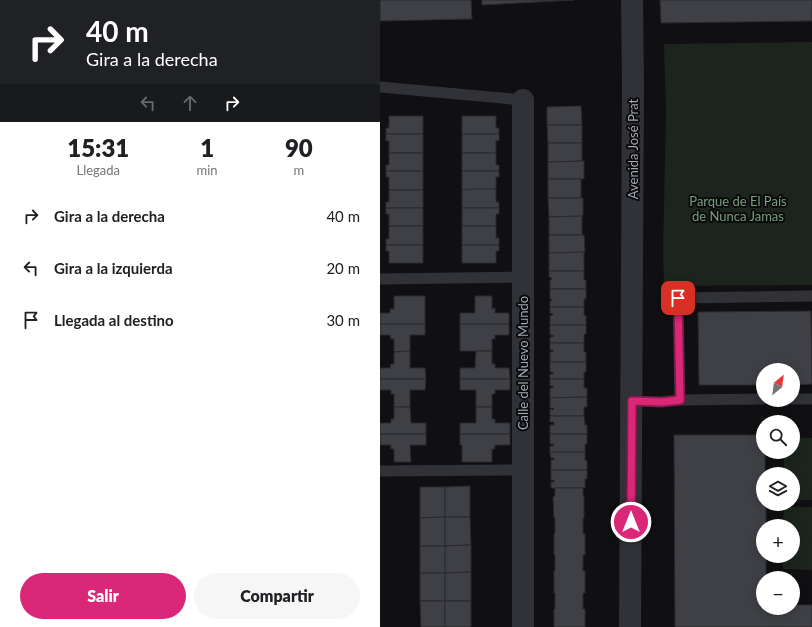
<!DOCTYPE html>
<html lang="es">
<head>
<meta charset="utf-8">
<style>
	:root { --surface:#fff; --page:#f6f6f6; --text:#202124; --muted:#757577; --accent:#db2777 }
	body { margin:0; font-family:Lato,sans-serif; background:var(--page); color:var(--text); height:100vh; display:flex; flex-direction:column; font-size:15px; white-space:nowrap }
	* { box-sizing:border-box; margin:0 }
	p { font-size:13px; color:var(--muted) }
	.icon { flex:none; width:22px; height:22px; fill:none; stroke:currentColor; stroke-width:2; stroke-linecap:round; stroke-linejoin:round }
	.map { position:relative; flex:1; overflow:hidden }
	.details { display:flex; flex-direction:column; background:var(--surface); width:380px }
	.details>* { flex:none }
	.banner { background:#202124; color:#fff; overflow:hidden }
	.needle { width:26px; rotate:29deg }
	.fabs { position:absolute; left:376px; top:363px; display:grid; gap:8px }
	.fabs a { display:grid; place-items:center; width:44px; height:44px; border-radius:50%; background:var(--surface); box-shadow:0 2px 10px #0003; font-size:20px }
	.pin { position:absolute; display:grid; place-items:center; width:34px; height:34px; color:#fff; margin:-17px; border-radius:8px; box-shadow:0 2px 6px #0006 }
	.me { position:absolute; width:44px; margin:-22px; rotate:0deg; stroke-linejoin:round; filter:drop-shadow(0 0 3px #0008) }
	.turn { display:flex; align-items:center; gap:14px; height:84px; padding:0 20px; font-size:18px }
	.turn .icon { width:52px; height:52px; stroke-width:2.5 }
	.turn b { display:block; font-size:28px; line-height:34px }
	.lanes { display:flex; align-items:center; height:38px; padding:0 20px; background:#0003; justify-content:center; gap:20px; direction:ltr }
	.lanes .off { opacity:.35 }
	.eta { display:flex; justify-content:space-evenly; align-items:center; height:68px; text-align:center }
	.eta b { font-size:24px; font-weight:800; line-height:28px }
	.primary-button { display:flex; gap:8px; margin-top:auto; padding:8px 20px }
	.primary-button a { flex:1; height:46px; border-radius:24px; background:var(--accent); color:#fff; font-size:16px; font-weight:800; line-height:46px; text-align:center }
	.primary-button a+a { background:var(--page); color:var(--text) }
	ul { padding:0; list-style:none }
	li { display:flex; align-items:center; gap:12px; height:52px; padding:0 20px }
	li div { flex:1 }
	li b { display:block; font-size:15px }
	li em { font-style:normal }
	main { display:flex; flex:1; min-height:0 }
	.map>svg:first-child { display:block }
	.green { fill:#1d241d }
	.building { fill:#3f4045; stroke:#2a2a2e }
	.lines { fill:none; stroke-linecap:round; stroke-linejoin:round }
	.lane { stroke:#313237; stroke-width:11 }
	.street { stroke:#313237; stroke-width:22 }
	.route-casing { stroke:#8e194d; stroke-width:10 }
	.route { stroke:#db2777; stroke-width:7 }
	.labels { text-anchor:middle; stroke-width:4; stroke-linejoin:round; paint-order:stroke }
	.street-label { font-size:13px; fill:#a2a7b2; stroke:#0b0b0d }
	.park-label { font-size:13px; fill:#799d7a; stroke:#0b0b0d }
</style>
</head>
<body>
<main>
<section class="details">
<div class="banner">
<div class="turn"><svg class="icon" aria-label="right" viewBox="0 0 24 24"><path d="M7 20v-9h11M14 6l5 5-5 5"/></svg><div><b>40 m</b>Gira a la derecha</div></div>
<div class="lanes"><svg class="icon off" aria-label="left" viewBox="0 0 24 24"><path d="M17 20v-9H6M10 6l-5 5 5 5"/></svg><svg class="icon off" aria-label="ahead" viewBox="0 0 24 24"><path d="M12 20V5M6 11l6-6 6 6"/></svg><svg class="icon" aria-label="right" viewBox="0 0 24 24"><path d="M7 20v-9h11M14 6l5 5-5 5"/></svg></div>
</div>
<div class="eta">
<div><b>15:31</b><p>Llegada</p></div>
<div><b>1</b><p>min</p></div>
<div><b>90</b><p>m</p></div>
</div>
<ul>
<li><svg class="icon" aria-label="right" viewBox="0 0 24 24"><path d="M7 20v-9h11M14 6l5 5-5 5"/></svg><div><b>Gira a la derecha</b></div><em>40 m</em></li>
<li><svg class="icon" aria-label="left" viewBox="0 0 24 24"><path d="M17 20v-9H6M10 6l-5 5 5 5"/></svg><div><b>Gira a la izquierda</b></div><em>20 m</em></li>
<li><svg class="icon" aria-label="arrive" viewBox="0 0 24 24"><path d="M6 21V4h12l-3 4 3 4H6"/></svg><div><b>Llegada al destino</b></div><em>30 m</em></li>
</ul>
<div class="primary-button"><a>Salir</a><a>Compartir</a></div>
</section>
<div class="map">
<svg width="432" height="627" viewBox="0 0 432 627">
	<rect width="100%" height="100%" fill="#101012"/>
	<g class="green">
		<path d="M432 42V285L284 286 283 249 286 113 284 44Z"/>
		<path d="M413 437 432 438V500H413V474H404V452H413Z"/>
		<path d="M404 507H432V570L403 569V556H413V526H403Z"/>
	</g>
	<g class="building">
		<path d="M0 0H91L92 19 0 21Z"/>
		<path d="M102 0H194L102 5Z"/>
		<path d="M280 0H432V21L281 23Z"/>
		<path d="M201 106 202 125H167V107Z"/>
		<path d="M9 116H43V134H6V128H9Z"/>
		<path d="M82 116H116V128H119V134H82Z"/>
		<path d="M167 125H202V143H168Z"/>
		<path d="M6 134H43V153H9V141H6Z"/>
		<path d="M82 134H119V141L116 140V153H82Z"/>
		<path d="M168 143H202V161L168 162Z"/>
		<path d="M9 153H43V171H6V165H9Z"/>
		<path d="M82 153H116V165H119V171H82Z"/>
		<path d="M204 161V179H168V162Z"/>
		<path d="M6 171H43V190H9V177H6Z"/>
		<path d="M82 171H119V177H116V189L82 190Z"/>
		<rect x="168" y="179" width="33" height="19"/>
		<path d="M91 189H116V202H119V208H82V190Z"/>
		<path d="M9 190H43V208H6V202H9Z"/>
		<path d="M168 198H203V216L169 217Z"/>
		<path d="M6 208H43V226H9V214H6Z"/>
		<path d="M82 208H119V214H116V226H82Z"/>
		<path d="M202 216V235H169V217Z"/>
		<path d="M9 226H43V245H6V239H9Z"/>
		<path d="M82 226H116V238H119V245H82Z"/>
		<path d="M169 235H204L205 252 169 253Z"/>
		<path d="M6 245H43V263H9V251H6Z"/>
		<path d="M82 245H119V251H116V263H82Z"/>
		<path d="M204 252V271H169V253Z"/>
		<path d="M169 271H204V280H206V289H170V280L172 279V278L169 277Z"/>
		<path d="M170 289H206V299H204V307H170V301H172V299L170 300Z"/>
		<path d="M14 296H45V324H0V313H10V309H14Z"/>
		<path d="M95 296H112V309L115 308V313H129V324H80V313H95Z"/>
		<path d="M170 307H204V315L206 316V325H170V316L173 315 172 313 170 314Z"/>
		<path d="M431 311 432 384 413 385V370H383V385H319L318 312Z"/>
		<path d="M0 324H45V335H30V351L14 352V339H11L10 335H0Z"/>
		<path d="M80 324H129V335H115V339H112V351H80Z"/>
		<path d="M170 325H206V334H204V343H170V337H173V335H170Z"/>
		<path d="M170 343H204V352H206V362H170V352H173V350H170Z"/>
		<path d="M30 351V368H45L46 379H0V368H10L11 364H14V352Z"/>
		<path d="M96 351H112V364H115V368H129L130 379H80V368H95Z"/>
		<path d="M170 362H206V372H204V379H170V374H173V372H170Z"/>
		<path d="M0 379H46L45 390H30V407H14V394H11V390H0Z"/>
		<path d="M80 379H130V390H115V394H112V407H96V390H80Z"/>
		<path d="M170 379H204V388H207V397L170 398V388H173V386H170Z"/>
		<path d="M205 397H207V407H204V416H170V409L173 410 174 408H170V398Z"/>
		<path d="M14 407H30L31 423H46V434H0V423H11V419H14Z"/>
		<path d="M96 407H112V419H115V423H130V434H80V423H96Z"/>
		<path d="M170 416H204L205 425H207V434H170V425H174V422H170Z"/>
		<path d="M0 434H46V445H30L31 462H14V449H11V445H0Z"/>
		<path d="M80 434H130V445H115V449H112V462H82V445H80Z"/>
		<path d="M170 434H207V444H205V452H170V446H174L173 444H170Z"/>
		<path d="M294 435H383V452H385V474H383V504H386V526H383V556H386V578H383V608H413V605H432V627H295Z"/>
		<path d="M170 452H205V460L207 461V470H171V460H174V458H171Z"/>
		<path d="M171 470H207V479H205V488H171V482H174V480H171Z"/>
		<path d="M90 486V517H65V487Z"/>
		<path d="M40 487H65V517L40 518Z"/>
		<path d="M175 488H203V496H204V518H203V534H205V555H203V571H205V593H203V609H205V627H174V609H175V593H174V571H175V555H174V534H175V518H174L173 498 174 496H175Z"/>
		<path d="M65 517H90L91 545 65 546Z"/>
		<path d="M65 517V546H40V518Z"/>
		<path d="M91 545V572L65 573V546Z"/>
		<rect x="40" y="546" width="25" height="27"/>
		<path d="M91 572V601H65V573Z"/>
		<rect x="40" y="573" width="25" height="28"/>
		<path d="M40 601H65V627H41Z"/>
		<rect x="65" y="601" width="26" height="26"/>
	</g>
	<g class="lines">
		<g class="lane">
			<path d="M0 87 143 100"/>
			<path d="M0 279 143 277"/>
			<path d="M413 399H432"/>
			<path d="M300 400 298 298 432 296"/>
			<path d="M252 401 282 402 300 400 383 399"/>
			<path d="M0 471 144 470"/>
		</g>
		<g class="street">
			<path d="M143 627V100"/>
			<path d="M250 627 253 85 252 0"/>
		</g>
	</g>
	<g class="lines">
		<defs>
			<path id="route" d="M251 522 252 401 282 402 300 400 298 298"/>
		</defs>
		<use href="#route" class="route-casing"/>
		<use href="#route" class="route"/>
	</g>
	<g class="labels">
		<g class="street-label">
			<text transform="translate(253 149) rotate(-90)" y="5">Avenida José Prat</text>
			<text transform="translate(143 363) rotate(-90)" y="5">Calle del Nuevo Mundo</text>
		</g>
		<g class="park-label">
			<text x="358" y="206">Parque de El País<tspan x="358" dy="15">de Nunca Jamas</tspan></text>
		</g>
	</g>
</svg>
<div class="fabs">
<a><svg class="needle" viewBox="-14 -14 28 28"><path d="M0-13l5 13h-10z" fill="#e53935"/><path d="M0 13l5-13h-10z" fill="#757577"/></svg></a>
<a><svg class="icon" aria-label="search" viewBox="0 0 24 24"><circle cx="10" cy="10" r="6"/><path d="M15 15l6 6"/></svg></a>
<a><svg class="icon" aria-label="layers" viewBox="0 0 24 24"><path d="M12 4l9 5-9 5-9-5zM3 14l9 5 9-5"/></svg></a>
<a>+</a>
<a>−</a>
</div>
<div class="pin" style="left:298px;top:298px;background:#d93025"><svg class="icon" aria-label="arrive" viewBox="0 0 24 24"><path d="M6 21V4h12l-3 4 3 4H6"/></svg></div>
<svg class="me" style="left:251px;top:522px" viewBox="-20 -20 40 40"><circle r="17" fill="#db2777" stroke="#fff" stroke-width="3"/><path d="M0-11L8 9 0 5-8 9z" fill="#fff"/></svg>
</div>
</main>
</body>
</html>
